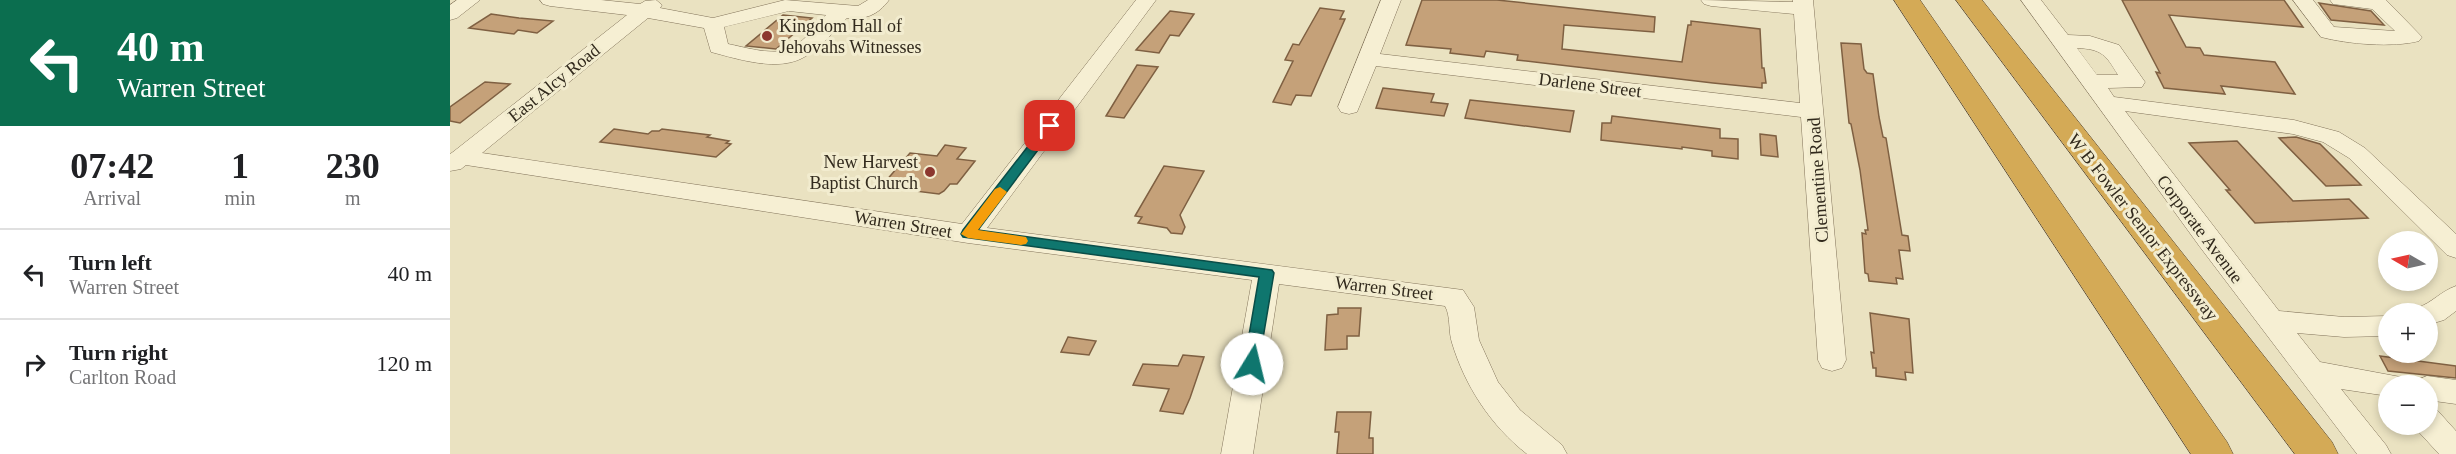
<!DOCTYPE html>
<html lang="en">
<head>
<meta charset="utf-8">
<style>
	:root { --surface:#fff; --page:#f2f2f2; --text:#202124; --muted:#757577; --line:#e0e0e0 }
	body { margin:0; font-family:"Times New Roman",serif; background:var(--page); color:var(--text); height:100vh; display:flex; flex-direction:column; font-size:22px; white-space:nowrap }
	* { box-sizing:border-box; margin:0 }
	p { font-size:20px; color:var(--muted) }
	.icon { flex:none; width:33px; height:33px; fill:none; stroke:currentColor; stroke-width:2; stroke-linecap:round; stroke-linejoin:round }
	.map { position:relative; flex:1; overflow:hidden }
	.side { display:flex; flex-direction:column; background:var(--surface); width:450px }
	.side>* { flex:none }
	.guide { background:#0b6e4f; color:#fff; overflow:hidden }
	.needle { width:39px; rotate:279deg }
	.controls { position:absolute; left:1928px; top:231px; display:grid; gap:12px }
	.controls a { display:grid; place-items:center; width:60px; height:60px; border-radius:50%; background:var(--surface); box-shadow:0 3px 9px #0003; font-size:30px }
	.pin { position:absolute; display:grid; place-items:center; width:51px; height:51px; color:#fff; margin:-26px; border-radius:12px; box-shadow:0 3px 9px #0006 }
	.me { position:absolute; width:66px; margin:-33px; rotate:9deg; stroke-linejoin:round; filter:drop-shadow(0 0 4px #0008) }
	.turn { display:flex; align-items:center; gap:21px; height:126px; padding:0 18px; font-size:27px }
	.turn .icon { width:78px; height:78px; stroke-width:2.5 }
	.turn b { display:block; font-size:42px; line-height:51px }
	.eta { display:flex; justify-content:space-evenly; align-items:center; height:102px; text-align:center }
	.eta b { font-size:36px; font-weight:600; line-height:42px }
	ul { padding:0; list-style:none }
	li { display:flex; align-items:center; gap:18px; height:90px; padding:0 18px; border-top:2px solid var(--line) }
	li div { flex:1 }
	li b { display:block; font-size:22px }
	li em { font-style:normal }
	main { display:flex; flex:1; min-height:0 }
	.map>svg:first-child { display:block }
	.building { fill:#c5a179; stroke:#7f6042; stroke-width:1.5 }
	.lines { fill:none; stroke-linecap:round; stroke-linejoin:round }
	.minor-casing { stroke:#82735a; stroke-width:1 }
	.highway-casing { stroke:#50412e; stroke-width:1 }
	.minor { fill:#f6efd3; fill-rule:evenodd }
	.highway { fill:#d4aa56; fill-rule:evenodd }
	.route { fill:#0f766e; stroke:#0a4d48; stroke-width:1.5 }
	.slow { fill:#f59e0b }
	.poi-dot { fill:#8c372e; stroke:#f2eccf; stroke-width:2 }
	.labels { text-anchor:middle; stroke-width:6; stroke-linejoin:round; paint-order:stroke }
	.poi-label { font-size:18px; fill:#322a1d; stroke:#f2eccf; text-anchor:start }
	.street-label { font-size:18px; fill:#322a1d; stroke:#f2eccf }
</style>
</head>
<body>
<main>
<section class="side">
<div class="guide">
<div class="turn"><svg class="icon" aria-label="left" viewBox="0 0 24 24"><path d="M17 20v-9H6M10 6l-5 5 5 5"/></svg><div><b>40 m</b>Warren Street</div></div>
</div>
<div class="eta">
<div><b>07:42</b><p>Arrival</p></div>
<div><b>1</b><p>min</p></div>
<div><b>230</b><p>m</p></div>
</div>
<ul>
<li><svg class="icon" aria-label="left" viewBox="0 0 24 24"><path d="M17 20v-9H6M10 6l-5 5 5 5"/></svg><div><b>Turn left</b><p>Warren Street</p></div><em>40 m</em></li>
<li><svg class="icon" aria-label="right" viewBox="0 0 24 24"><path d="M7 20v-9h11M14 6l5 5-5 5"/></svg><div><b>Turn right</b><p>Carlton Road</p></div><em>120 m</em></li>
</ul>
</section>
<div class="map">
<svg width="2006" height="454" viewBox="0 0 2006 454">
	<rect width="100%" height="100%" fill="#eae2c1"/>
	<g class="building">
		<path d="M972 0H1047L1205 17 1204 32 1114 25 1112 49 1232 62 1238 25H1241V21L1310 29 1312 68H1314L1316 83H1312V88L1263 83 1067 60 1068 55 1036 51 1034 57 1000 53 1001 49 956 45Z"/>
		<path d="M1672 0H1834L1853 27 1719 15 1736 47 1750 48 1754 55 1825 62 1845 94 1771 86 1775 94 1714 88 1706 72 1710 73Z"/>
		<path d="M1869 3 1921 11 1934 25 1881 20Z"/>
		<path d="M870 8 894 11 890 19H895L861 96 846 95 841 105 823 102 843 61 835 60 843 44 849 45Z"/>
		<path d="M720 11 744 14 729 36 720 35 709 53 686 50Z"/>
		<path d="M41 14 69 18 103 21 87 33 68 30 64 34 19 28Z"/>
		<path d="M333 15 362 18 326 49 296 46Z"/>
		<path d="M1391 43 1411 44 1414 69 1417 73 1423 74 1429 117 1433 137 1436 138 1452 235 1458 236 1460 251 1449 250 1453 279 1446 278 1447 284 1419 281 1418 274 1415 273 1412 233 1416 234 1415 230H1418L1410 170 1401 124 1399 123Z"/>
		<path d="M687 65 708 67 674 118 656 116Z"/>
		<path d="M35 82 60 84 10 123 0 121V107Z"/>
		<path d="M933 88 984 94 981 102 998 104 994 116 926 108Z"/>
		<path d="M1020 100 1124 111 1120 132 1015 118Z"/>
		<path d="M1162 116 1270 129V138L1288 139V159L1262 156V151L1232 147V149L1151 140 1152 123H1161Z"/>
		<path d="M164 129 198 134 202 131H209L212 129 260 135 257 137 279 141 276 143 281 144 266 157 150 142Z"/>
		<path d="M1310 134 1326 136 1328 157 1311 155Z"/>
		<path d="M1846 137 1870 144 1911 185 1876 186 1829 138Z"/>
		<path d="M1787 141 1843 201 1899 199 1918 218 1805 223 1776 190H1780L1739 143Z"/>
		<path d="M495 145 516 148 507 159 525 161 507 184H500L494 191 489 194 449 189 451 186H448L449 184 435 182 460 153 487 156Z"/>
		<path d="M714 166 754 171 730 215 735 227 732 234 721 233 717 228 688 223 692 217 685 216Z"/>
		<path d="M888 308H911L909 336H897V349L875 350 877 315 888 314Z"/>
		<path d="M1420 313 1459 319 1463 373 1455 372 1456 380 1426 376V368H1423L1421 352 1424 353Z"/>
		<path d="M618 337 646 341 639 355 611 352Z"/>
		<path d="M733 355 754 357 740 398 733 414 710 411 719 389 683 385 693 364 728 366Z"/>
		<path d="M1930 356 2006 366V378L1938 371Z"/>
		<path d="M887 412H921L919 438H923V454H887L889 432H885Z"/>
	</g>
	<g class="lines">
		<defs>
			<g id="minor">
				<path d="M7 0H30L7 18 0 20V5Z"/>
				<path d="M90 0H151L190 4 195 1 206 0 212 5 210 8 263 18 335 0 408 6 418 0H439C428 15 415 20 397 18 384 31 372 47 356 56 330 73 288 59 261 52L254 28 198 18 32 153 512 224 686 0H706L537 228 1013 290 1024 307 1029 340 1048 382 1070 410 1112 445 1117 454H1077C1041 426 1015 386 1002 343 998 331 1001 317 995 306L829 284 803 454H771L802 280 518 243 16 165 11 169 0 171V154L3 152 177 15 100 6 93 4ZM339 11 376 15C366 26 351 46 336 50 319 55 294 47 278 44L274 27Z"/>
				<path d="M931 0H951L930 54 1350 103 1344 14 1261 6 1254 4 1251 0 1343 2V0H1363L1396 360 1392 368 1382 371 1372 368 1368 360 1351 117 926 66 907 112 899 114 891 112 888 107Z"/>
				<path d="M1571 0H1591L1618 35 1640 36 1669 45 1695 82 1692 87 1658 88 1664 97 1844 120 1889 132 1915 148 2006 234V258L1997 255 1899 158 1873 142 1843 134 1675 111 1829 311 1894 317 1938 316V336L1894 337 1847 333 1870 362 1956 378 1960 386H1938V396L1891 389 1936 445 1941 454H1907L1750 247ZM1627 48C1652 49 1656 55 1668 75H1647Z"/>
				<path d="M1843 0H1863L1884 27 1945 31 1922 9 1883 4 1880 0H1936L1972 37 1969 41C1943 48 1897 44 1871 37Z"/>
				<path d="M2006 286V311L1994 320 1977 325V314H1964L1967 308C1982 303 1991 291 2006 286Z"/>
				<path d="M1977 376 2006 380V404L1977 400V386H1964L1967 380Z"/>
				<path d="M1977 408 1988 411 2006 431V454H1989L1966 429 1964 424H1977Z"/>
			</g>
			<g id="highway">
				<path d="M1444 0H1470L1777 442 1783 454H1741Z"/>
				<path d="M1506 0H1532L1882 442 1888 454H1845Z"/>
			</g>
		</defs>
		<use href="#minor" class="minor-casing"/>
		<use href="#highway" class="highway-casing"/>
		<use href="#minor" class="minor"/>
		<use href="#highway" class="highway"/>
	</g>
	<path class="route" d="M600 122 606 126 528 230 822 270 824 273 808 368H797L794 364 809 277 513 237 511 234 513 230 596 123Z"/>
	<path class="slow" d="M550 187 557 192 528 230 576 237 578 241 576 244 571 245 518 238 511 234 545 189Z"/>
	<g class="poi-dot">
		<circle cx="317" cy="36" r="6"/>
		<circle cx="480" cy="172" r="6"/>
	</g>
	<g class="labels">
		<g class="poi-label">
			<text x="329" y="32">Kingdom Hall of<tspan x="329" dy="21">Jehovahs Witnesses</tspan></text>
			<text x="468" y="168" text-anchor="end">New Harvest<tspan x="468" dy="21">Baptist Church</tspan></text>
		</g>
		<g class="street-label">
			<text transform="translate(104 83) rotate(-39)" y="6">East Alcy Road</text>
			<text transform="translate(1140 85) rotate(7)" y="6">Darlene Street</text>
			<text transform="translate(1368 180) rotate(-94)" y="6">Clementine Road</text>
			<text transform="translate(453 224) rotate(9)" y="6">Warren Street</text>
			<text transform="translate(1693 227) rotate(52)" y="6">W B Fowler Senior Expressway</text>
			<text transform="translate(1750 229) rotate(53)" y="6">Corporate Avenue</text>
			<text transform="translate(934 288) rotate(7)" y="6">Warren Street</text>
		</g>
	</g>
</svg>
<div class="controls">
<a><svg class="needle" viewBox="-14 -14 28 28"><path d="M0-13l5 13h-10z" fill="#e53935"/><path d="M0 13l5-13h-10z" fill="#757577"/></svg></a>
<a>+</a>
<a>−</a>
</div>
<div class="pin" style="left:600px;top:126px;background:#d93025"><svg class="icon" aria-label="arrive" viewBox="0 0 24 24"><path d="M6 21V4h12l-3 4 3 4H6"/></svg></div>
<svg class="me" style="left:802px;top:364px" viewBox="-20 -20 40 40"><circle r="19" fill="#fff"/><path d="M0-13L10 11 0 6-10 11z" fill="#0f766e"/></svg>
</div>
</main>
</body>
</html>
